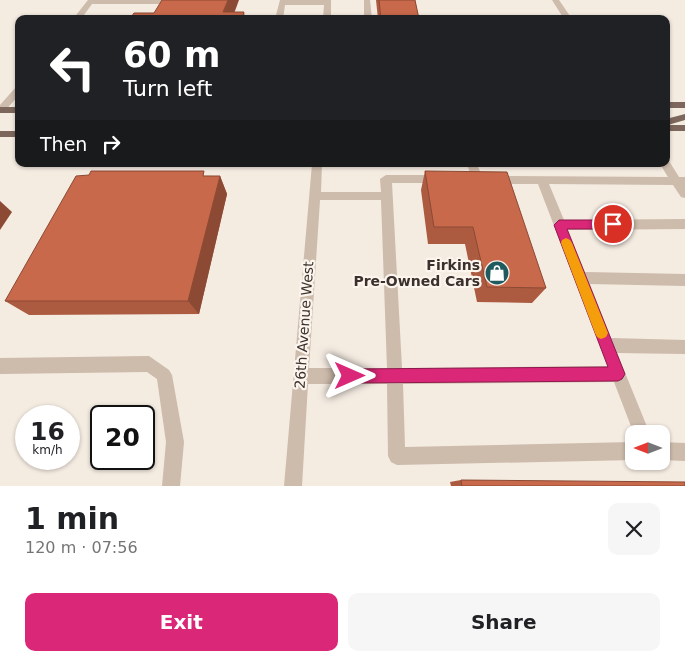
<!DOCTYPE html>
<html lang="en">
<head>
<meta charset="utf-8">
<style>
	:root { --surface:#fff; --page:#f6f6f6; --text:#202124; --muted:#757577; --accent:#db2777 }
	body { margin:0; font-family:"DejaVu Sans",sans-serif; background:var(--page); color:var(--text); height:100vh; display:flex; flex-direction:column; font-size:19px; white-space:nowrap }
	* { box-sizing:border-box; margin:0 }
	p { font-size:16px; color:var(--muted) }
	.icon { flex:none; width:28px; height:28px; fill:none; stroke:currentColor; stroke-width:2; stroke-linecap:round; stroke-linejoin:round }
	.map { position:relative; height:486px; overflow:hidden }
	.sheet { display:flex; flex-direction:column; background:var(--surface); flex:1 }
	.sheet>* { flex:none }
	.banner { position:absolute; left:15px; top:15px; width:655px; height:152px; border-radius:10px; box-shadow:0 1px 4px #0004; background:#202124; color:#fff; overflow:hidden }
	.needle { width:32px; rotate:270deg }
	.controls { position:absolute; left:625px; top:425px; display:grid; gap:10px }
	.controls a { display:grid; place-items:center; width:45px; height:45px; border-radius:10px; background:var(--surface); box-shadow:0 1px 4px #0004; font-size:25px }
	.speed { position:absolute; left:15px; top:405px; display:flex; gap:10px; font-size:25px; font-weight:700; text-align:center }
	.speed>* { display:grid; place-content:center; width:65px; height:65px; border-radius:50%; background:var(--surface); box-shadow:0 1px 4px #0004; line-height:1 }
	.speed small { font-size:12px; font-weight:400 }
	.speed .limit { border:2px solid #111; border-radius:8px; background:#fff; color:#111 }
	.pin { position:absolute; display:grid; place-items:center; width:42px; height:42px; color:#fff; margin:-21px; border:2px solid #fff; border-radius:50%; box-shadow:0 1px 5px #0007 }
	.me { position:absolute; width:55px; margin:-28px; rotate:90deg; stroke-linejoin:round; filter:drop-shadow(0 0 4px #0008) }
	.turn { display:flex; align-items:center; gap:18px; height:105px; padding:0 25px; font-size:22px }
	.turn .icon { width:65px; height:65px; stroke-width:2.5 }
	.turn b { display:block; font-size:35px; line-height:42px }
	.then { display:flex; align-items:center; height:48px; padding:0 25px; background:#0003; gap:10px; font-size:19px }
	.round { display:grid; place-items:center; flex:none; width:52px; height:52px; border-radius:10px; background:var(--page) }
	.summary { display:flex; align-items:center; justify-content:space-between; height:85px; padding:0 25px }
	h1 { font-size:30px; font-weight:700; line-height:38px }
	.cta { display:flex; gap:10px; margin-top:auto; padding:10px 25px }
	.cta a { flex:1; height:58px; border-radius:10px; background:var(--accent); color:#fff; font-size:20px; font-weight:700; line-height:58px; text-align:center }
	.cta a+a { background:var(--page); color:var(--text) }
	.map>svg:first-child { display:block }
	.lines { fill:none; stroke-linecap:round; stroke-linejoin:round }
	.minor { fill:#cdbbac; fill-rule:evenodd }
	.major { fill:#7d675c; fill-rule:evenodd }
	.wall { fill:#ac5a40 }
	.shaded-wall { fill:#8c4a34 }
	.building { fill:#c8694b; stroke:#8c4a34 }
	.route { fill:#db2777; stroke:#8e194d }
	.slow { fill:#f59e0b }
	.labels { text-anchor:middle; stroke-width:4.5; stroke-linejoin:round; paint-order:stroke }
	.poi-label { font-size:14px; font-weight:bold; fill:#3b302b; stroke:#fbf5ee; text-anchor:end }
	.street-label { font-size:14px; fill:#3b302b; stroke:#fbf5ee }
</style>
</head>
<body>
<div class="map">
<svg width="685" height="486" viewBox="0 0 685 486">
	<rect width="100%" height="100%" fill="#f4ebe1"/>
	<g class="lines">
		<g class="minor">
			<path d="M88 0H172L176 2 165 19H157L167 4H92L81 19H73Z"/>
			<path d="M280 0H331V19H323L324 5H285L283 19H275Z"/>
			<path d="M364 0H370L372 19H364Z"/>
			<path d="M552 0H559L572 19H564Z"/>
			<path d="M19 86V95L4 112 0 113V105L16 87Z"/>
			<path d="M666 161H669L679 177H685V198L681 197 673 185 549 184 564 220 685 219V229L568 230 585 272 685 274V286L590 284 611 338 685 340V354L617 353 650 434H634L614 382 403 384 405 447 634 442V460L397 465 391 462 388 456 387 384H308L302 486H284L312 164H322L321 192H381L380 179 386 175H441L447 179 441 183H392L402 368 608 366 538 184H493L487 180 493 176 668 177 660 164H666ZM320 200H381L387 368H309Z"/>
			<path d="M467 164H477L483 179 481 182H473Z"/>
			<path d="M149 356 169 370 172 375 184 442 180 486H162L166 442 157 379 147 372 0 374V358Z"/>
			<path d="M661 442 685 443V461L661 460Z"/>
		</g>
		<g class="major">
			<rect x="666" y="102" width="19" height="6"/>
			<rect x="0" y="107" width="19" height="6"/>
			<path d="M685 114V120L668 125H685V131H666V119Z"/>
			<rect x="0" y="131" width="19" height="6"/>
		</g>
	</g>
	<g class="wall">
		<path d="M376 0H415L419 19H378Z"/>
		<path d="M425 171 546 288 532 303 477 302 465 244H428L421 190Z"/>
		<path d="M89 175 220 176 227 194 199 314 29 315 5 301Z"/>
		<path d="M461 480 685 486H451L450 482Z"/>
	</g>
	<g class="shaded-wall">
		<path d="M228 0H239L232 19 223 12Z"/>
		<path d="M244 12 245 19H242Z"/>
		<path d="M220 176 227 194 199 314 188 301Z"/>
		<path d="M0 201 12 212 0 230Z"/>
	</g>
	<g class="building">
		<path d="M162 0H228L223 12H244L242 19H130L134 13H154Z"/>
		<path d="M379 0H415L419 19H381Z"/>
		<path d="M91 171H204L203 176H220L188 301H5L76 176 89 175Z"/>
		<path d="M425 171 507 172 546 288 487 287 473 227H434Z"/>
		<path d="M461 480 685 482V486H462Z"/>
	</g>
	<path class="route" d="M559 220H613L619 224 613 229H567L625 374 622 379 618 381 350 383 345 381 343 376 345 371 350 369 608 367 554 225Z"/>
	<path class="slow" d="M566 238 570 240 572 243 608 333 606 337 601 339 597 337 595 333 561 243 562 240Z"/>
	<defs>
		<symbol id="shop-disc" viewBox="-11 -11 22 22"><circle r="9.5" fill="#1f5a5e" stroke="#fbf5ee"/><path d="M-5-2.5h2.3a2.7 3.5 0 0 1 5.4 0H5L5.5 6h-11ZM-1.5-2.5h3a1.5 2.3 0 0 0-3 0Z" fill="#fff"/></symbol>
	</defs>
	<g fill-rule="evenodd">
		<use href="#shop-disc" x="483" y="259" width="28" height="28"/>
	</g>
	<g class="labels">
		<g class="poi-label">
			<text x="480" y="270">Firkins<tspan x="480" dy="16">Pre-Owned Cars</tspan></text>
		</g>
		<g class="street-label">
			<text transform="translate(304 325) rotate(-86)" y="5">26th Avenue West</text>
		</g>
	</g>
</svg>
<div class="controls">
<a><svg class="needle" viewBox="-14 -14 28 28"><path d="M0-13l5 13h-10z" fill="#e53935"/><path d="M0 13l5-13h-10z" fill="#757577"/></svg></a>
</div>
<div class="speed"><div>16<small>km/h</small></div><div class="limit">20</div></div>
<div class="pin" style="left:613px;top:224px;background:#d93025"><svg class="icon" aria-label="arrive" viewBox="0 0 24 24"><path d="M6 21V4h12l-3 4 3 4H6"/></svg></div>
<svg class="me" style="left:350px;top:376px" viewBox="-20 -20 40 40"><path d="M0-17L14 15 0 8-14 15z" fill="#db2777" stroke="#fff" stroke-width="4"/></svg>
<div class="banner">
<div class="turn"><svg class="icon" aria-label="left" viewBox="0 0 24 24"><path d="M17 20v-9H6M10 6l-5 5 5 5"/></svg><div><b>60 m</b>Turn left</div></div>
<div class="then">Then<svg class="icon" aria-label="right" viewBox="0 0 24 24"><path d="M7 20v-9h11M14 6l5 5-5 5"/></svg></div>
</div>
</div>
<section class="sheet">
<div class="summary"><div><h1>1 min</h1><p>120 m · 07:56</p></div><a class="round"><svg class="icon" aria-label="close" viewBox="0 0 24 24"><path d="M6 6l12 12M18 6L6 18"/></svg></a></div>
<div class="cta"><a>Exit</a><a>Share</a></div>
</section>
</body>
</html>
